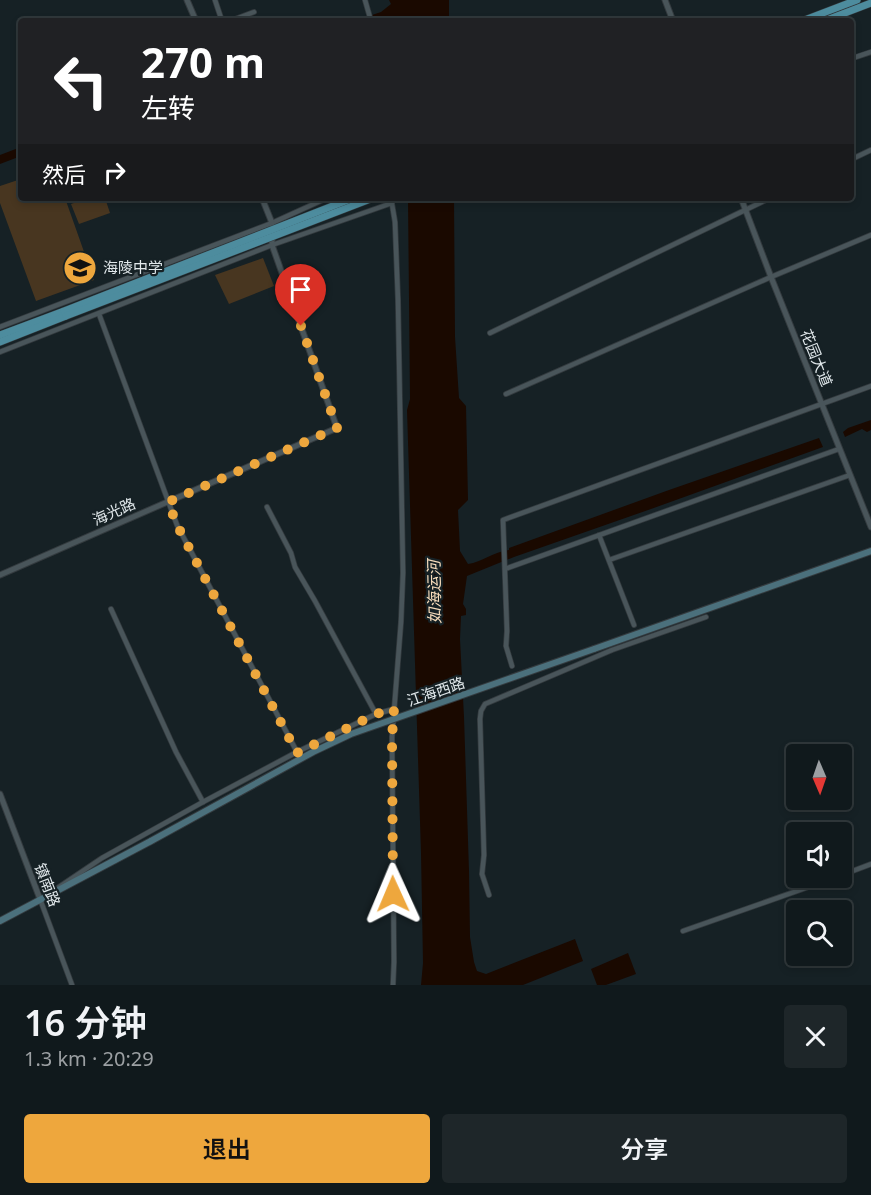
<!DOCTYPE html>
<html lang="zh">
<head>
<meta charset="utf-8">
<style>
	:root { --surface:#10191c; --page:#1e2629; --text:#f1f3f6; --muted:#9ca0a3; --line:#30383b; --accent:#eea73d }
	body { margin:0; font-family:"Noto Sans","Noto Sans SC",sans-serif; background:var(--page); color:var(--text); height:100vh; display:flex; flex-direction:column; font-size:22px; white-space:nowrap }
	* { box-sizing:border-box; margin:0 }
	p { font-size:20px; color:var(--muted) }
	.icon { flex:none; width:33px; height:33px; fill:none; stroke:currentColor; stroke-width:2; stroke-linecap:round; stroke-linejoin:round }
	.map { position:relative; height:985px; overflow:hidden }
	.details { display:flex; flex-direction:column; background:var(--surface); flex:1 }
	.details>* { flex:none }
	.top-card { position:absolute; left:18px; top:18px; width:836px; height:183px; border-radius:6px; box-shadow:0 3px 9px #0003,0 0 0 2px var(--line); background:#202124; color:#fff; overflow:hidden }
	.needle { width:39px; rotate:178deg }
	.fabs { position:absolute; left:786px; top:744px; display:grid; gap:12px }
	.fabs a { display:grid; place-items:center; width:66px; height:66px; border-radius:6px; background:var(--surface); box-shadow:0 3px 9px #0003,0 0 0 2px var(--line); font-size:30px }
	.pin { position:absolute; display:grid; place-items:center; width:51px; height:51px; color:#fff; margin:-62px -26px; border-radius:50% 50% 50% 0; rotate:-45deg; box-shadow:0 0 6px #0007 }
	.pin .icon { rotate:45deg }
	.me { position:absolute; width:66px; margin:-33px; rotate:359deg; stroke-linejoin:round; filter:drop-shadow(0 0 4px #0008) }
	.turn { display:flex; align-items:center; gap:21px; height:126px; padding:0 24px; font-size:27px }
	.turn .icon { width:78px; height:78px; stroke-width:2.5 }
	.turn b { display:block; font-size:42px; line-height:51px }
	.then { display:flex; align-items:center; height:57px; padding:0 24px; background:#0003; gap:12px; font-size:22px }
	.round { display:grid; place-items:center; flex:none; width:63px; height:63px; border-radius:6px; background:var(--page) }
	.summary { display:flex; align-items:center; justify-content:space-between; height:102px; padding:0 24px }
	h1 { font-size:36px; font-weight:600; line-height:45px }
	.cta { display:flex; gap:12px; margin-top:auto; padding:12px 24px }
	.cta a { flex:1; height:69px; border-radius:6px; background:var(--accent); color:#111; font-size:24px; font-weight:600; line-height:69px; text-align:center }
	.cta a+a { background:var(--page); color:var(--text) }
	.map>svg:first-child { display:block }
	.green { fill:#483620 }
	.water { fill:#1a0900 }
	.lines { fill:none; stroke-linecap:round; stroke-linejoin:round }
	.minor-casing { stroke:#343b3f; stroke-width:6 }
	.tertiary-casing { stroke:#343b3f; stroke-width:7 }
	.secondary-casing { stroke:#343b3f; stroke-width:8 }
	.primary-casing { stroke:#343b3f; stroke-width:8 }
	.minor { stroke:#49555a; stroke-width:4.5 }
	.tertiary { stroke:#49555a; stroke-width:5 }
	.secondary { stroke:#4b707c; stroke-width:6 }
	.primary { stroke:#4d8c9e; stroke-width:7 }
	.secondary-bridge-casing { stroke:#343b3f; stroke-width:8; stroke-linecap:butt }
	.primary-bridge-casing { stroke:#343b3f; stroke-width:8; stroke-linecap:butt }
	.secondary-bridge { stroke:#4b707c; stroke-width:6 }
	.primary-bridge { stroke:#4d8c9e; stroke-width:7 }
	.route { stroke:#eea73d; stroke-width:10; stroke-dasharray:0 18 }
	.labels { text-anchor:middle; stroke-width:4.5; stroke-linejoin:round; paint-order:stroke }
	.poi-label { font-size:15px; fill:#e1e8eb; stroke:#162125; text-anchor:start }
	.street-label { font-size:15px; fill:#e1e8eb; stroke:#162125 }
	.water-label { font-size:16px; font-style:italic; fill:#f8ddbc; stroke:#162125 }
</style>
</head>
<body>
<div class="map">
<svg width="871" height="985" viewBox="0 0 871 985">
	<rect width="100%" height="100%" fill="#162125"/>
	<g class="green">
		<path d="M21 179V198H65L94 280 36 301 0 203V186Z"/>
		<path d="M88 198H105L110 213 79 224 71 204Z"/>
		<path d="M263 258 274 286 229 304 215 275Z"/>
	</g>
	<g class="water">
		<path d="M389 0H449V21H404L402 17 389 21H367L366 17 381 12 391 4Z"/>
		<path d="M21 147V156L0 164V155Z"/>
		<path d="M408 198H454L455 337 459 398 466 406 468 500 458 510 460 551 468 564C482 562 493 552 509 550V548L669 490 819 438 823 447 651 509 514 557 467 576 463 604 466 609V615L461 616 460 639 464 717 469 871 470 937 474 962 477 971 486 974 575 939 583 961 523 985H421L423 963 421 853 407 410 410 399Z"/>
		<path d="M871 420V430L867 432 862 429 845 437 843 432 848 428Z"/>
		<path d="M628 953 636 974 606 985H597L591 969Z"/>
	</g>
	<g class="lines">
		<defs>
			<g id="minor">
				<path d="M215 0 222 21"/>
				<path d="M365 0 371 21"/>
				<path d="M230 21 254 12"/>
				<path d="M850 59 871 52"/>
				<path d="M850 160 871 150"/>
				<path d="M391 198 395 222 398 300 403 573 401 622 392 737 394 962 393 985"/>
				<path d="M99 314 177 525 297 752"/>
				<path d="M0 327 272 223 327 198"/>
				<path d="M490 333 770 198"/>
				<path d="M0 352 272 245 392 203"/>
				<path d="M506 394 771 277 871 235"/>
				<path d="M267 507 291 553 295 567 315 601 376 714"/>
				<path d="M599 535 634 625"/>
				<path d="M609 560 850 475"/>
				<path d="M505 569 839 449"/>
				<path d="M111 609 176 752 203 802"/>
				<path d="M512 666 506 646 507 631 503 520 871 386"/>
				<path d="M842 875 871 864"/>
				<path d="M56 889 102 858 203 802 297 752 376 714 394 709"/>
				<path d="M489 895 482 874 484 855 480 719 481 711 485 704 612 650 706 617"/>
				<path d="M41 898 40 899 72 985"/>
				<path d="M683 931 834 878"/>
			</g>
			<g id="tertiary">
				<path d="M187 0 196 21"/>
				<path d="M665 0 673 21"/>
				<path d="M741 198 771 277 871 527"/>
				<path d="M0 575 337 428 272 245V223L262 198"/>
				<path d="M0 794 40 899"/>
			</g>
			<g id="secondary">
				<path d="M594 649 871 551"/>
				<path d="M0 921 151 841"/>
			</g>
			<g id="primary">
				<path d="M802 21 857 0"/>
				<path d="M824 21 871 3"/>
				<path d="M0 335 64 311"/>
				<path d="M0 342 66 316"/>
			</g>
		</defs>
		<use href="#minor" class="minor-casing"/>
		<use href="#tertiary" class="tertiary-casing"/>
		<use href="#secondary" class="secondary-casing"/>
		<use href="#primary" class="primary-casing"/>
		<use href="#minor" class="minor"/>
		<use href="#tertiary" class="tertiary"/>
		<use href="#secondary" class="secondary"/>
		<use href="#primary" class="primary"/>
		<defs>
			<path id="secondary-bridge" d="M151 841 313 752 351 734 594 649"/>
			<g id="primary-bridge">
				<path d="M64 311 353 198"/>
				<path d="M66 316 373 198"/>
			</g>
		</defs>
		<use href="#secondary-bridge" class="secondary-bridge-casing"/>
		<use href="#primary-bridge" class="primary-bridge-casing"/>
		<use href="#secondary-bridge" class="secondary-bridge"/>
		<use href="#primary-bridge" class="primary-bridge"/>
	</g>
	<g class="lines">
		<path class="route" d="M301 326 337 428 168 502 177 525 297 753 376 714 394 709 392 737 393 894"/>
	</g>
	<defs>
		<symbol id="school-disc" viewBox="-11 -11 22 22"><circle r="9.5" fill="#eea73d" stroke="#162125"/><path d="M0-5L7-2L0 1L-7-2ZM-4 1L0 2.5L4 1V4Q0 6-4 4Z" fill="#111"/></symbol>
	</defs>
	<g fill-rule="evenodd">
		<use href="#school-disc" x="61" y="249" width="38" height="38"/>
	</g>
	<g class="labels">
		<g class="poi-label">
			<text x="103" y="273">海陵中学</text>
		</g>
		<g class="street-label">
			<text transform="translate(816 358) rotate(68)" y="5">花园大道</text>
			<text transform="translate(114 512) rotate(-24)" y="5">海光路</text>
			<text transform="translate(436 692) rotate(-19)" y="5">江海西路</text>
			<text transform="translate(47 885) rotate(69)" y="5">镇南路</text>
		</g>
		<g class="water-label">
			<text transform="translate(434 592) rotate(-91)" y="6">如海运河</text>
		</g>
	</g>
</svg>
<div class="fabs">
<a><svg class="needle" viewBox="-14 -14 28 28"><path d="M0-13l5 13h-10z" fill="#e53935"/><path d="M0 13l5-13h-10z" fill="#9ca0a3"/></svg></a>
<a><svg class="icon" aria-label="sound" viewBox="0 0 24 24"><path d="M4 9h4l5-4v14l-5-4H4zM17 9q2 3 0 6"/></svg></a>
<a><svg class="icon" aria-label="search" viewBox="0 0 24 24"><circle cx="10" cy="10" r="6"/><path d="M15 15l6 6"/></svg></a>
</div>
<div class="pin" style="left:301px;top:326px;background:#d93025"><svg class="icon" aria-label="arrive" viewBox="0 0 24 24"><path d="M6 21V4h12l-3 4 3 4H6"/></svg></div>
<svg class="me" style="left:393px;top:894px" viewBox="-20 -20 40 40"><path d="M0-17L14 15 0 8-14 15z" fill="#eea73d" stroke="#fff" stroke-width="4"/></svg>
<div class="top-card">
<div class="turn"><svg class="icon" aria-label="left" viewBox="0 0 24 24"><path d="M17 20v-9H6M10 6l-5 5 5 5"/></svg><div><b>270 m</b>左转</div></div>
<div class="then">然后<svg class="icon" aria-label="right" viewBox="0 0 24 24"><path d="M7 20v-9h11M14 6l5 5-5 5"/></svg></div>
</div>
</div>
<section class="details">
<div class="summary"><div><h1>16 分钟</h1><p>1.3 km · 20:29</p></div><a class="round"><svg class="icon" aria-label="close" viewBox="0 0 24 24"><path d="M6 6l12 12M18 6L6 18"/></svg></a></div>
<div class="cta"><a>退出</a><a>分享</a></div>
</section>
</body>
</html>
